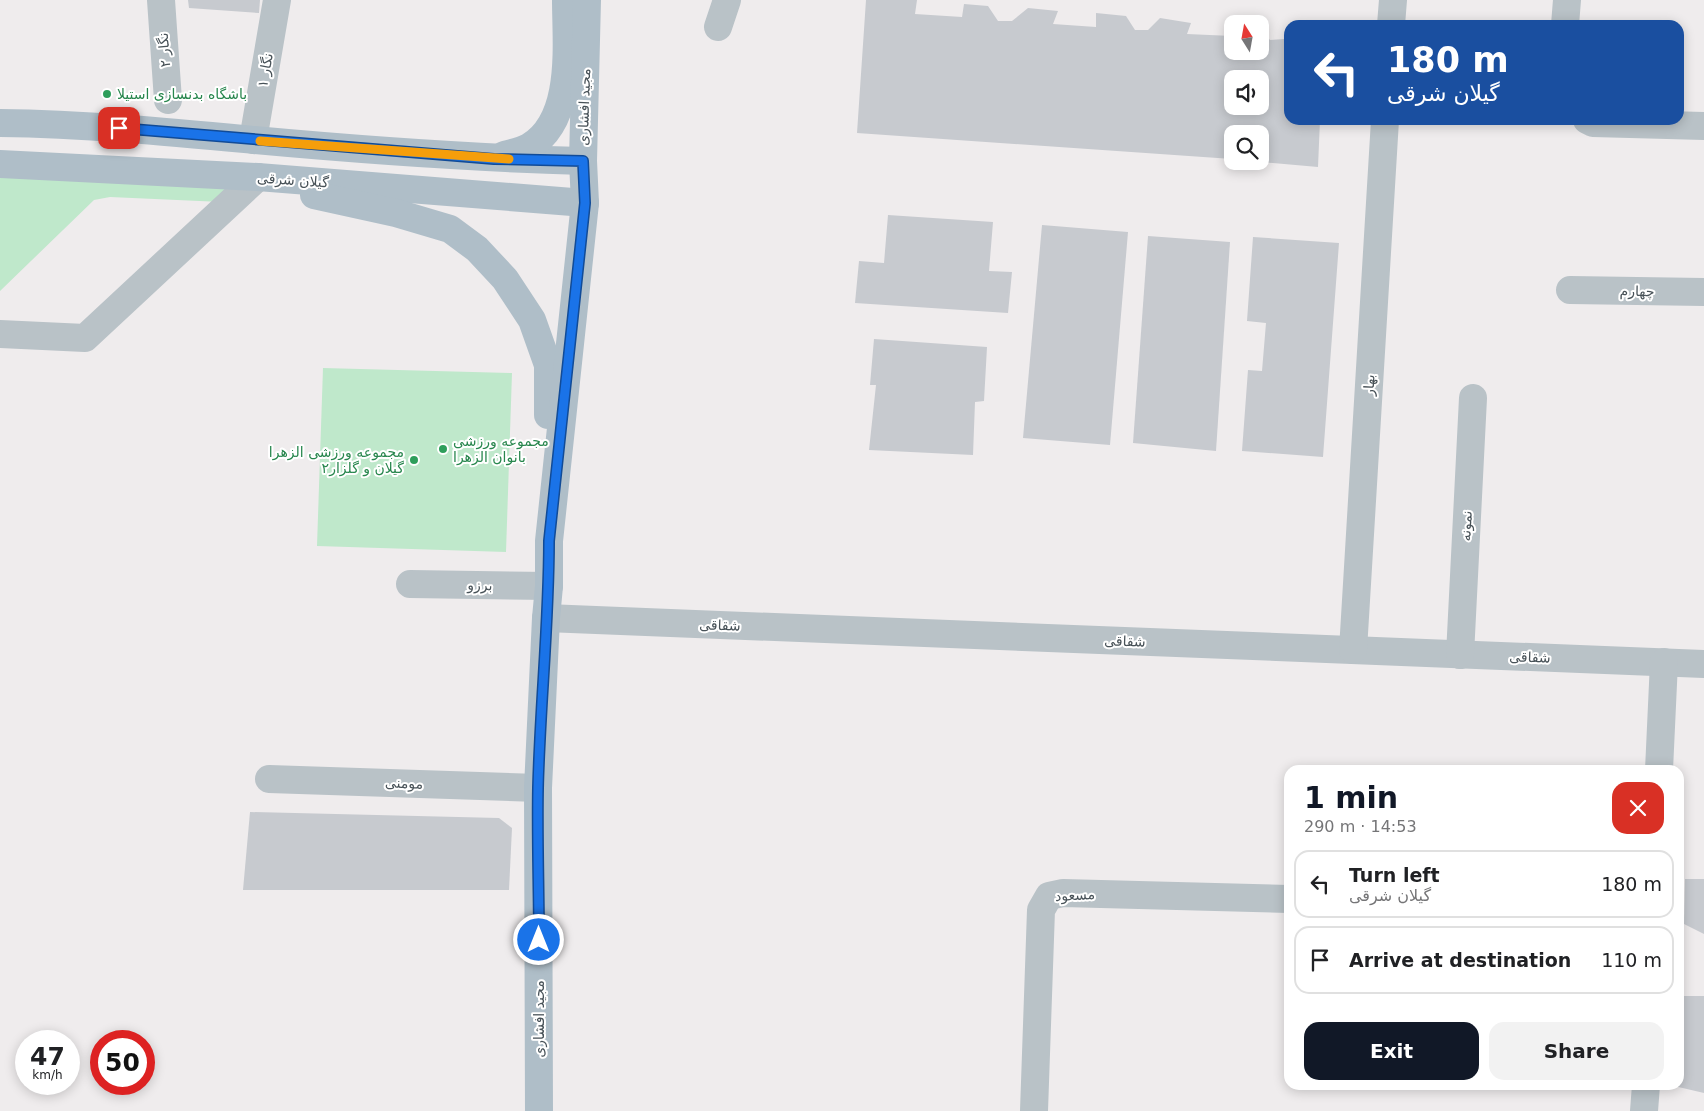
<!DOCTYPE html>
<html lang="en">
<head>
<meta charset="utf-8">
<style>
	:root { --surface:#fff; --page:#f2f2f2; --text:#202124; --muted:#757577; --line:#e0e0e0; --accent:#111827 }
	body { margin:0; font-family:"DejaVu Sans","Noto Naskh Arabic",sans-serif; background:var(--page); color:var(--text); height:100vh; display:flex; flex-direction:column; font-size:19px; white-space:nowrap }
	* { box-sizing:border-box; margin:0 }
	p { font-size:16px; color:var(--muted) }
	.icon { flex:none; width:28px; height:28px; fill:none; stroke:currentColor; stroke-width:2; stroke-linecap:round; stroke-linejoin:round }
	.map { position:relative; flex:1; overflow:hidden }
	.details { position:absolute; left:1284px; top:765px; width:400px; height:325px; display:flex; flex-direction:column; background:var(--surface); border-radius:15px; box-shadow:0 2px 12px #0003 }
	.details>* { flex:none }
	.top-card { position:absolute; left:1284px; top:20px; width:400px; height:105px; border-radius:15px; box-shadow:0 2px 12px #0003; background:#1a4fa0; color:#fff; overflow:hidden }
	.needle { width:32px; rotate:349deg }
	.fabs { position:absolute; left:1224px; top:15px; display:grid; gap:10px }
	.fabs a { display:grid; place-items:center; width:45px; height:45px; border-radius:10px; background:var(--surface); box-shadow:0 2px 12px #0003; font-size:25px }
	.speed { position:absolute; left:15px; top:1030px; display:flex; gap:10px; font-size:25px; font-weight:700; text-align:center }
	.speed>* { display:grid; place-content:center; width:65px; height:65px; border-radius:50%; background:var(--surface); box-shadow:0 2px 12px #0003; line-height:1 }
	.speed small { font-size:12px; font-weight:400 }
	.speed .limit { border:8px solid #d22; background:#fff; color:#111 }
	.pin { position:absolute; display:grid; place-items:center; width:42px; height:42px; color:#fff; margin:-21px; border-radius:10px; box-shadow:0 2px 8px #0006 }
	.me { position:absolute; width:55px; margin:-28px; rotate:0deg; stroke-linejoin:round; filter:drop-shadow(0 0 4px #0008) }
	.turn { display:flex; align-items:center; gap:18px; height:105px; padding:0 20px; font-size:22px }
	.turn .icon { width:65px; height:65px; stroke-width:2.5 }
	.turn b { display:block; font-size:35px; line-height:42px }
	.round { display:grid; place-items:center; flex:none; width:52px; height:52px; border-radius:15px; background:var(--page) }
	.summary { display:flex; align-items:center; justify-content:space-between; height:85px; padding:0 20px }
	h1 { font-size:30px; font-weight:800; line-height:38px; color:var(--accent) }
	.cta { display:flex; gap:10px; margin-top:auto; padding:10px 20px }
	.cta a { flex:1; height:58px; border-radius:15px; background:var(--accent); color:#fff; font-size:20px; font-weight:800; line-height:58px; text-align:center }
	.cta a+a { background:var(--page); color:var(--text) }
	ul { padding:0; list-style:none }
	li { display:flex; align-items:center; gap:15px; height:68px; margin:0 10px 8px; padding:0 10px; border:2px solid var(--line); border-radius:15px }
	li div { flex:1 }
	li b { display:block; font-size:19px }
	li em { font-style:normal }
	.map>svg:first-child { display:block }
	.green { fill:#bfe8cb }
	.building { fill:#c7cacf; fill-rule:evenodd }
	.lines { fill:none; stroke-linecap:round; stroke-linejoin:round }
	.minor { stroke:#b9c2c7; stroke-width:28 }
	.major { stroke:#afbec8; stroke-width:28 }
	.route-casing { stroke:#114b97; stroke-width:12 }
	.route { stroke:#1a73e8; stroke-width:9 }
	.slow { stroke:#f59e0b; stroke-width:9 }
	.leisure-dot { fill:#2e9e5b; stroke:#fff; stroke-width:2 }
	.labels { text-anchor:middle; stroke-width:4; stroke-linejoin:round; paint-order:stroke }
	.street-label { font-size:14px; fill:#475157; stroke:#fff }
	.leisure-label { font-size:14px; fill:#27864d; stroke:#fff; text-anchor:start }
</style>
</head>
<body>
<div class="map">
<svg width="1704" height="1111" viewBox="0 0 1704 1111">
	<rect width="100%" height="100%" fill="#efeced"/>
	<g class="green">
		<path d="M0 176 240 188 244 203 110 197 94 200 0 291Z"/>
		<path d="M323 368 512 373 506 552 317 546Z"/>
	</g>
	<g class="building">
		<path d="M188 0H260L259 13 189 8Z"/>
		<path d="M866 0H917L915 14 962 17 964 4 988 6 998 21H1012L1028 8 1058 11 1053 24 1096 27V13L1126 16 1135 30H1148L1160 18 1191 23 1187 34 1232 36V51H1260V27L1270 40 1284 39 1289 35V120H1320L1318 167 1260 162V134H1232V159L857 133ZM1232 79H1260V106H1232Z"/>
		<path d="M888 215 993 222 989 271 1012 272 1008 313 855 303 859 261 884 263Z"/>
		<path d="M1042 225 1128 232 1110 445 1023 438Z"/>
		<path d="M1148 236 1230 242 1216 451 1133 443Z"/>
		<path d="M1253 237 1339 243 1323 457 1242 451 1248 370 1262 371 1266 323 1247 321Z"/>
		<path d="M874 339 987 347 984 401 975 402 973 455 869 450 876 385H870Z"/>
		<path d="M250 812 499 818 512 828 509 890H243Z"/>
		<path d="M1685 879H1704V934L1684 924Z"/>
		<path d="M1679 996H1704V1093L1674 1086 1679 1085Z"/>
	</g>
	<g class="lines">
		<g class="minor">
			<path d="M161 0 168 100"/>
			<path d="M1391 25 1393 0"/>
			<path d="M1565 25 1567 0"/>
			<path d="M718 27 727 0"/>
			<path d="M1587 120 1593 123 1704 126"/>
			<path d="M253 140 277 0"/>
			<path d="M1570 290 1704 292"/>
			<path d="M0 334 85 338 258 177"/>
			<path d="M410 584 549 586"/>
			<path d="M546 618 1704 664"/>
			<path d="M1353 650 1385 120"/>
			<path d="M1460 655 1473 398"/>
			<path d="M1659 770 1664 662"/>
			<path d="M269 779 538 788"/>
			<path d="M1034 1111 1041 910 1049 896 1063 893 1289 899"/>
			<path d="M1644 1111 1646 1085"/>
		</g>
		<g class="major">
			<path d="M0 123C85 124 169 132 254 140 363 150 473 158 583 161"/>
			<path d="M504 155C512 153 522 151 529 147 575 120 566 45 566 0"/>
			<path d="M0 164 258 177 585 203"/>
			<path d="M314 195 396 213 450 229 477 249 505 279 532 320 548 365V415"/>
			<path d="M539 1111 538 788 546 618 549 586V541L585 203 583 161 587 0"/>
		</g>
	</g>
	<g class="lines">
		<defs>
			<path id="route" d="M119 128 494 159 583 161 585 203 549 541C549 623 540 706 538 788 537 839 539 889 539 940"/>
		</defs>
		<use href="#route" class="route-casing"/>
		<use href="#route" class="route"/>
		<path class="slow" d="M260 141 509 159"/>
	</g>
	<g class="leisure-dot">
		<circle cx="107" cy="94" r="5"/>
		<circle cx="443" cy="449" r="5"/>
		<circle cx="414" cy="460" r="5"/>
	</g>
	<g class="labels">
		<g class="street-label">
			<text transform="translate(164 50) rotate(-94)" y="5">نگار ۲</text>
			<text transform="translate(265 70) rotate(-80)" y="5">نگار ۱</text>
			<text transform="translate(584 107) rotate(-88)" y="5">مجید افشاری</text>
			<text transform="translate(293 180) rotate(4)" y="5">گیلان شرقی</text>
			<text transform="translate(1637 291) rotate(1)" y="5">چهارم</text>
			<text transform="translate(1369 385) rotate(-87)" y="5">بهار</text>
			<text transform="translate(1466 526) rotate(-87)" y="5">نمونه</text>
			<text transform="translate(480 585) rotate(1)" y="5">برزو</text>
			<text transform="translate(720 625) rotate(2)" y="5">شقاقی</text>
			<text transform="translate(1125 641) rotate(2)" y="5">شقاقی</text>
			<text transform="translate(1530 657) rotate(2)" y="5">شقاقی</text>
			<text transform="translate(404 783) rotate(2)" y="5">مومنی</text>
			<text transform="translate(1075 895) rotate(-3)" y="5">مسعود</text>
			<text transform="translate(539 1019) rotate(-90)" y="5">مجید افشاری</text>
		</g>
		<g class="leisure-label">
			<text x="117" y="99">باشگاه بدنسازی استیلا</text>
			<text x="453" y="446">مجموعه ورزشی<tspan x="453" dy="16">بانوان الزهرا</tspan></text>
			<text x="404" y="457" text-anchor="end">مجموعه ورزشی الزهرا<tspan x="404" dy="16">گیلان و گلزار۲</tspan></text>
		</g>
	</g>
</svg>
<div class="fabs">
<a><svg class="needle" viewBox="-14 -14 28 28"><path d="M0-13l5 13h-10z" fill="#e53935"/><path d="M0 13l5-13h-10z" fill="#757577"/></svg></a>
<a><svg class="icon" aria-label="sound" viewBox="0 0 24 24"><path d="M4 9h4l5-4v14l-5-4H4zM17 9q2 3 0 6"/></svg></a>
<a><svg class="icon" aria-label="search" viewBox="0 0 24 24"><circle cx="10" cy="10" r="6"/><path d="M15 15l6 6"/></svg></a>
</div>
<div class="speed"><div>47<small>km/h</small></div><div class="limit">50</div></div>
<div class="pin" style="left:119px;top:128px;background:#d93025"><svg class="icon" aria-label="arrive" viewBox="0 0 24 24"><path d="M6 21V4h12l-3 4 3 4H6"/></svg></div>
<svg class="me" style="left:539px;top:940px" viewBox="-20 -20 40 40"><circle r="17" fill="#1a73e8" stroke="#fff" stroke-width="3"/><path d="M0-11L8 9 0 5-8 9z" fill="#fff"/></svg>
<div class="top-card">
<div class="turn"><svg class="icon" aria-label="left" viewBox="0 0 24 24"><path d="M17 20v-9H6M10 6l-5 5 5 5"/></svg><div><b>180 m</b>گیلان شرقی</div></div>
</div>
<section class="details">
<div class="summary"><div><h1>1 min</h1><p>290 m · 14:53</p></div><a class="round" style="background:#d93025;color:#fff"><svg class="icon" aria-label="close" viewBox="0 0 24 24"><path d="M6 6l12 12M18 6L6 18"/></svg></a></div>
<ul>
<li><svg class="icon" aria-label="left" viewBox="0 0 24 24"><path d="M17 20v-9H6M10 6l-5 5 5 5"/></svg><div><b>Turn left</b><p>گیلان شرقی</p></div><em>180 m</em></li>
<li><svg class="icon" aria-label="arrive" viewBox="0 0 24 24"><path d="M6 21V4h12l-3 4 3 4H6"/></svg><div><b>Arrive at destination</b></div><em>110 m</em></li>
</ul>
<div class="cta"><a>Exit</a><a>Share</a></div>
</section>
</div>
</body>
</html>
